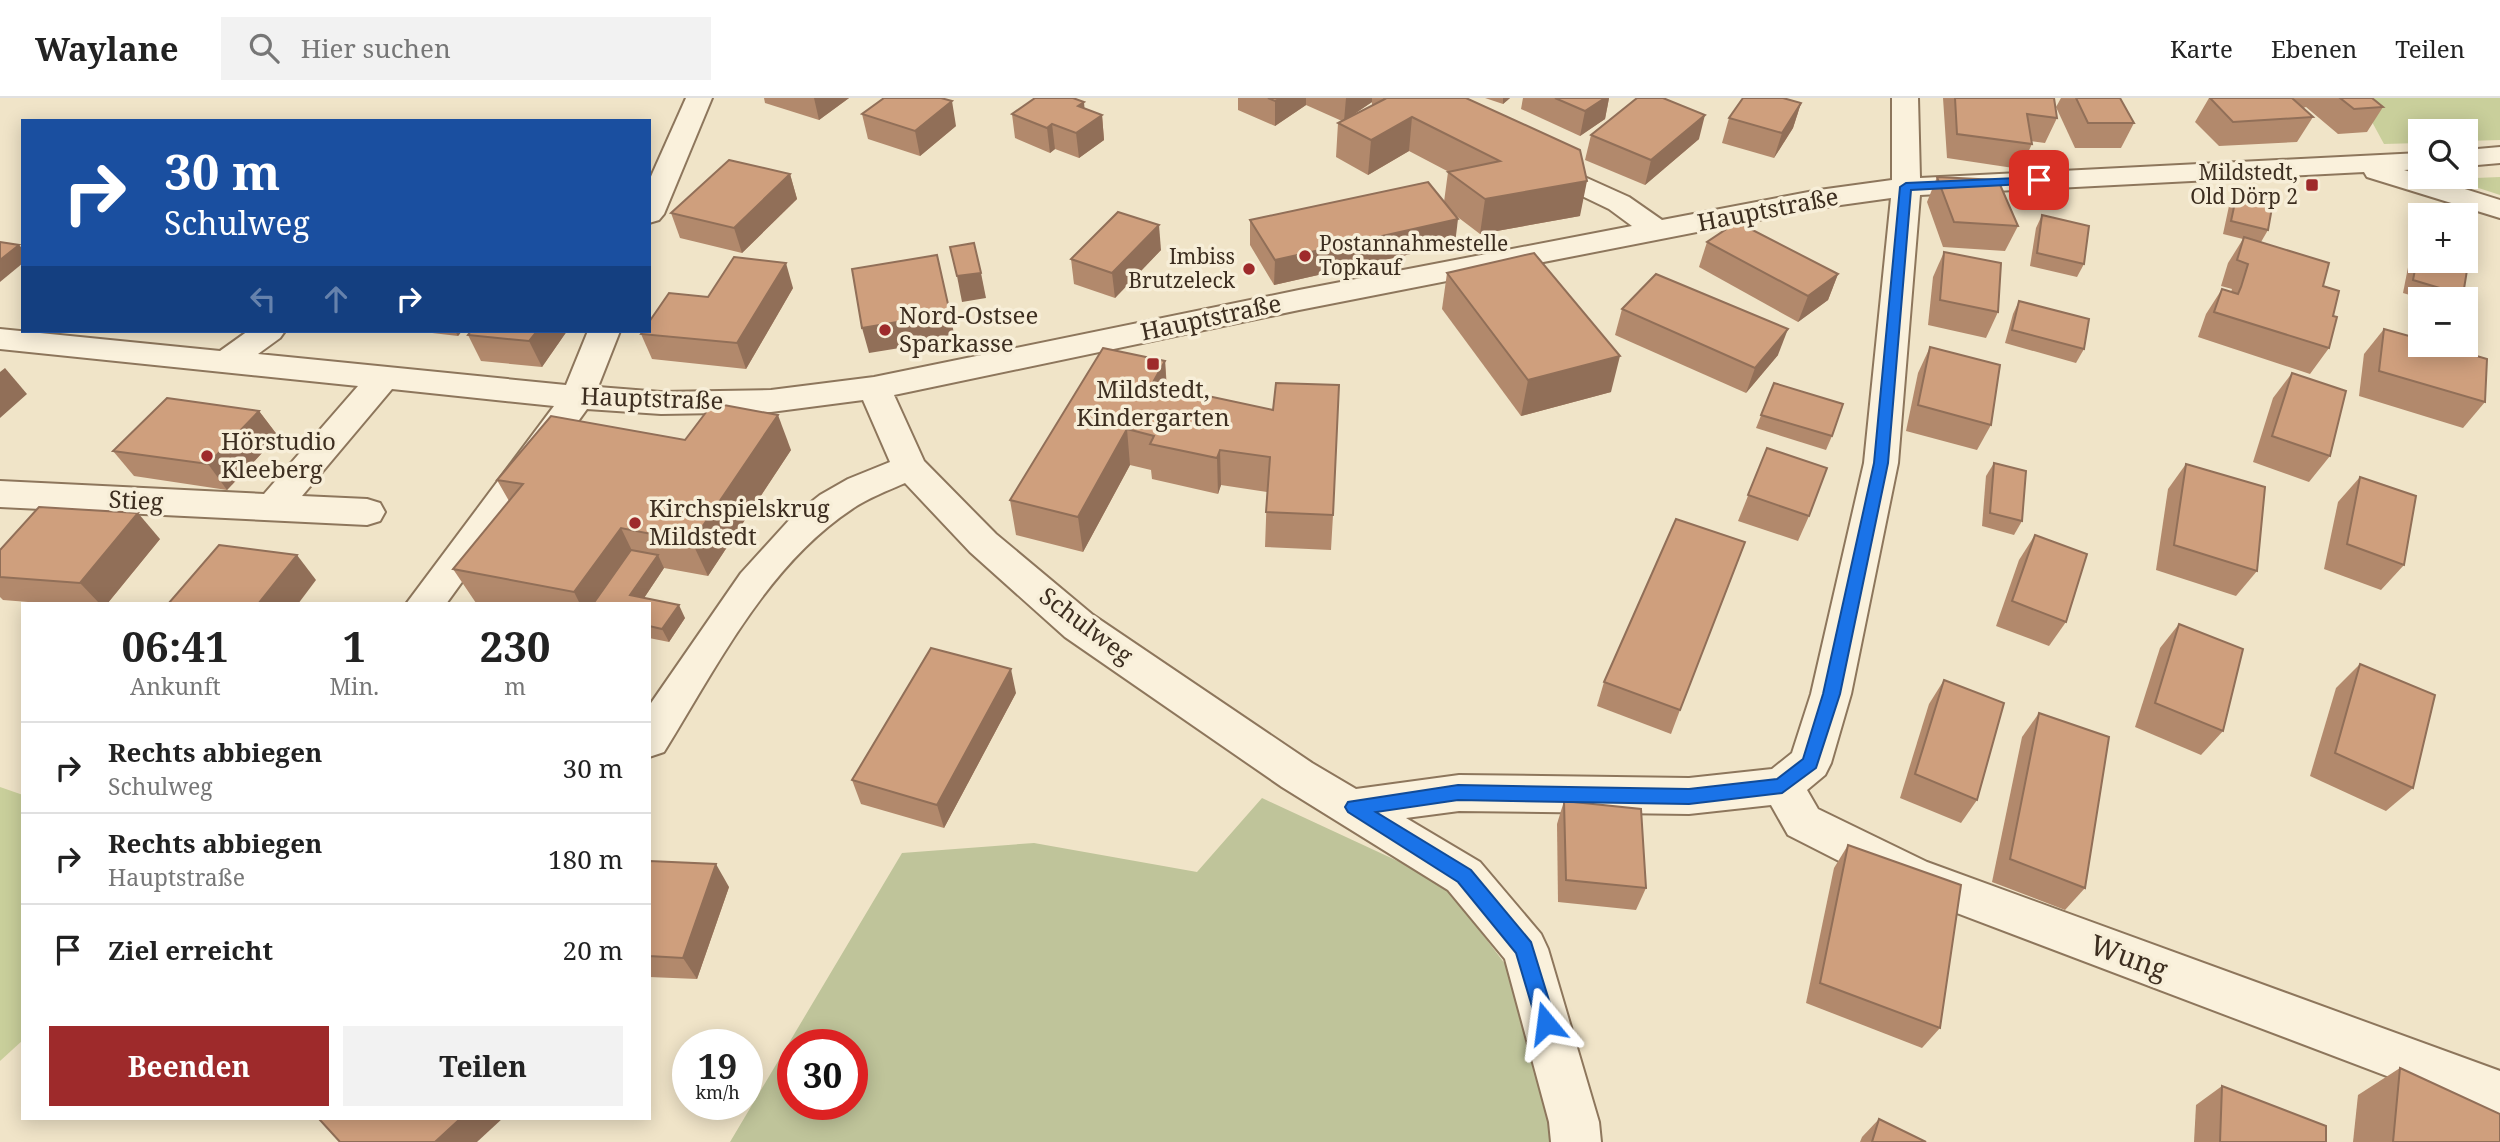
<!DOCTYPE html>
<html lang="de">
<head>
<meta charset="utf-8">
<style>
	:root { --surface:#fff; --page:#f2f2f2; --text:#222; --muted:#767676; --line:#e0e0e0; --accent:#9e2a2b }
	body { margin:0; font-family:"Noto Serif",serif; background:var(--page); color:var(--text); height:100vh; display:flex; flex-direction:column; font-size:26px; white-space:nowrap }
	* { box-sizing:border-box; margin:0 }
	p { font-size:23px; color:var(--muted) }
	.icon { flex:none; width:38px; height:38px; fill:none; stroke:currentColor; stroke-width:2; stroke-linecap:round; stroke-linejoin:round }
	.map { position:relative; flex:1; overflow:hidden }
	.drawer { position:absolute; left:21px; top:504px; width:630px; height:518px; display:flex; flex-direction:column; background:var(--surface); border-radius:0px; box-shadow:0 4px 18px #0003 }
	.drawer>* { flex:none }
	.guide { position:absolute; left:21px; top:21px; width:630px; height:214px; border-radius:0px; box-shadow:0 4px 18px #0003; background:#1a4fa0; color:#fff; overflow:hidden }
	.fabs { position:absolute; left:2408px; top:21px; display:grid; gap:14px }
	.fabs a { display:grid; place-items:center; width:70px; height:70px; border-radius:0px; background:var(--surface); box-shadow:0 4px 18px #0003; font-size:35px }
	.speed { position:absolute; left:672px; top:931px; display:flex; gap:14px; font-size:35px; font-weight:700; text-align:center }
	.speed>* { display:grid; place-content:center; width:91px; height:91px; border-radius:50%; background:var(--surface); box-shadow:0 4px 18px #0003; line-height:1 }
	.speed small { font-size:18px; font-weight:400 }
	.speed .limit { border:10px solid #d22; background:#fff; color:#111 }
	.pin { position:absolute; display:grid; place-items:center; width:60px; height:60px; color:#fff; margin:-30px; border-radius:14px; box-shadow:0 4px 10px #0006 }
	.me { position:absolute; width:77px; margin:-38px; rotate:344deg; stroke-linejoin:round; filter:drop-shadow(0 0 5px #0008) }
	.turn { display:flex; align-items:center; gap:24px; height:147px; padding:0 28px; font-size:32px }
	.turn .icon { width:91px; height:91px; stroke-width:2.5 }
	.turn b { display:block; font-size:49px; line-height:60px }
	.lanes { display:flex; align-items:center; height:66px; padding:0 28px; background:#0003; justify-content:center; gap:35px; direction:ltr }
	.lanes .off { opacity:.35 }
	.eta { display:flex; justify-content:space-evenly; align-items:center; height:119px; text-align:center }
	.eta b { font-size:42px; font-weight:700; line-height:49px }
	.cta { display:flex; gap:14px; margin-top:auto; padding:14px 28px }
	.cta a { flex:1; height:80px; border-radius:0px; background:var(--accent); color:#fff; font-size:28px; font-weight:700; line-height:80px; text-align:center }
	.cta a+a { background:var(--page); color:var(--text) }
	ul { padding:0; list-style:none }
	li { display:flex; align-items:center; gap:21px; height:91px; padding:0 28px; border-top:2px solid var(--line) }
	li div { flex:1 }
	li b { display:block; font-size:26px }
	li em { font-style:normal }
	header { display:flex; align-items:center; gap:42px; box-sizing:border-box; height:98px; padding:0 35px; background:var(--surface); border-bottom:2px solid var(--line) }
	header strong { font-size:33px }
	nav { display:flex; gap:38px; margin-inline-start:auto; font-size:24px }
	.search { width:490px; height:63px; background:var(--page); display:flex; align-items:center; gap:18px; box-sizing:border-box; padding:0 24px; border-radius:0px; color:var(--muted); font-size:26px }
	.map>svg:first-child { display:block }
	.green { fill:#c9cf9b }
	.cemetery { fill:#bfc49a; fill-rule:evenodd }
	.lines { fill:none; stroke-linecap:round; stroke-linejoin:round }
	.minor-casing { stroke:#8d765c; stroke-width:4 }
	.minor { fill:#faf1dc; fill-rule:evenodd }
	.wall { fill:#b2896c }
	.shaded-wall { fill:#916f58 }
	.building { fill:#cf9f7d; stroke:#916f58; stroke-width:2 }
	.route { fill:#1a73e8; stroke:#114b97; stroke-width:2 }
	.poi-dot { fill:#9e2a2b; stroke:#f7eed8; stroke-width:2.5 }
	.labels { text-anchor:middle; stroke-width:7; stroke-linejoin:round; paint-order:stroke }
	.far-poi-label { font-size:21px; fill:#3d2e20; stroke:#f7eed8; text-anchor:end }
	.street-label { font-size:24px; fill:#3d2e20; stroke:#f7eed8 }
	.poi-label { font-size:24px; fill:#3d2e20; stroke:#f7eed8; text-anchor:start }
	.near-street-label { font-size:28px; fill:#3d2e20; stroke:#f7eed8 }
</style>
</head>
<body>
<header>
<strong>Waylane</strong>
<div class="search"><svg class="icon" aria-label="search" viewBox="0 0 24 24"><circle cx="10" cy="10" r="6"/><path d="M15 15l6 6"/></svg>Hier suchen</div>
<nav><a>Karte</a><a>Ebenen</a><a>Teilen</a></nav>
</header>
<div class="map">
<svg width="2500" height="1044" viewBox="0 0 2500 1044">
	<rect width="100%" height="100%" fill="#f0e4c8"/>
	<g class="green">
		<path d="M2359 0H2500V42L2466 43V33H2420V45L2384 46Z"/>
		<path d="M2500 79V97L2451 81Z"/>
		<path d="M0 689 23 697V942L0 963Z"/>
	</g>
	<path class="cemetery" d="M1262 700 1443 784 1524 891 1564 1044H730L902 755 1034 745 1197 774ZM793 947H852V1006H793Z"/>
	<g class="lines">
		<defs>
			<g id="minor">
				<path d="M686 0H712L664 116 659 122 649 125V83Z"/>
				<path d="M1892 0H1918L1920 80 2420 55V71L2404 72 2500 102V120L2367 79 2364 74 1920 97 1898 365 1851 596 1831 665 1825 677 1807 692 1818 711 1927 764 2500 973V1021L1896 792 1788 737 1771 707 1689 716 1459 713 1406 720 1480 764 1541 836 1548 851 1599 1024 1601 1044H1551L1549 1024 1505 861 1448 792 1282 689 1065 539 970 454 905 385C887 393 868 400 852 411 767 467 716 570 664 654L649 659V608L741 475 791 420 820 397 848 381 890 364 863 302 771 314 661 316 587 311 446 506H406L554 308 392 291 302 398 367 401 380 405 385 414 380 423 367 427 0 409V383L264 396 358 288 0 251V231L220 253 248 233H285L280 240 258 256 566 287 588 233H620L598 289 661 294 771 292 874 279 1299 192 1632 128 1609 111 1528 72 1524 66 1528 60 1538 58 1629 99 1662 122 1819 92 1892 82ZM1891 100 1864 365 1811 596 1792 655 1772 671 1689 680 1459 677 1356 691 1312 665 1093 517 996 436 924 363 894 297 1299 212 1819 110Z"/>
				<path d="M2500 49V65L2466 68V52Z"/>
			</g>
		</defs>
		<use href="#minor" class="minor-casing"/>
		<use href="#minor" class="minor"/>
	</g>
	<g class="wall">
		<path d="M764 0H849L819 22 765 5Z"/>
		<path d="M1238 0H1372V4L1354 16 1372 8V0H1466L1580 118 1480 136 1455 117V146L1274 187 1250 147V122L1444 104 1448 74H1449L1409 53 1368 77 1336 59 1338 25 1342 23 1306 7 1275 28 1238 12Z"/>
		<path d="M1485 0H1510L1503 6Z"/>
		<path d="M1523 0H1609L1605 21 1580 38 1521 11Z"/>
		<path d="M1943 0H2054L2057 20 2045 45 2031 43 2032 46 2020 71 1947 60Z"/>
		<path d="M2061 0H2120L2134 25 2121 50H2075L2056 9Z"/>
		<path d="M2209 0H2372L2383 9 2367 34 2338 36 2306 9 2303 10 2313 19 2297 44 2219 48 2195 24Z"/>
		<path d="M1084 4V11L1102 17 1104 42 1079 60 1055 51 1050 55 1015 40 1012 16Z"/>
		<path d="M1801 5 1793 30 1774 60 1722 45 1729 20Z"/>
		<path d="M862 16 956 28 920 58 868 41Z"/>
		<path d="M1591 37 1699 41 1645 87 1585 62Z"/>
		<path d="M790 76 797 101 742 155 680 140 671 115Z"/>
		<path d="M1937 79 2018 128 2005 153 1943 149 1927 104Z"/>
		<path d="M2237 95 2268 132 2261 144 2323 188 2333 218 2329 250 2310 276 2198 239 2206 216 2222 191 2231 194 2232 191 2221 188 2228 165 2243 141 2223 136 2229 108Z"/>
		<path d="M2042 117 2084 166 2077 179 2030 168 2036 130Z"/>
		<path d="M1707 144 1838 176 1828 202 1798 224 1699 169Z"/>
		<path d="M2420 146 2463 197 2460 201H2423L2403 195 2410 159Z"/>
		<path d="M1161 152 1115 200 1074 186 1071 161Z"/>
		<path d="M1944 154 1998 214 1986 240 1928 227 1933 179Z"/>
		<path d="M1447 175 1611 294 1521 318 1442 211Z"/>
		<path d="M793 190 746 271 652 261 641 236 708 199Z"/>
		<path d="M2019 203 2084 251 2076 265 2005 245 2013 216Z"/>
		<path d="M1622 211 1778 257 1746 295 1615 237Z"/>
		<path d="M2384 231 2485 304 2463 330 2359 298 2364 256Z"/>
		<path d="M415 233H462L458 238Z"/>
		<path d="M471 233H567L542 269 481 263 468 237Z"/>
		<path d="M1930 249 1991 327 1977 352 1906 333 1918 275Z"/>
		<path d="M1165 263 1167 289 1273 312 1333 417 1331 452 1265 449 1267 394 1221 387 1218 396 1152 381 1151 372 1130 367 1083 454 1016 437 1010 402Z"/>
		<path d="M2292 275 2330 358 2309 384 2253 364 2273 300Z"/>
		<path d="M1774 285 1832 338 1826 352 1756 330Z"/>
		<path d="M259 313 278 338 227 392 134 378 113 353Z"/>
		<path d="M685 342 791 352 708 478 664 470 644 500 685 520 669 544 649 540V506L476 505 453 471 509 403 497 382Z"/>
		<path d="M1767 350 1809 418 1798 443 1738 423Z"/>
		<path d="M1994 365 2022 423 2014 437 1982 428 1986 378Z"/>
		<path d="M2186 366 2257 473 2236 498 2156 472 2168 391Z"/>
		<path d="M2360 379 2404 467 2381 492 2324 471 2338 404Z"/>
		<path d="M2035 437 2066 524 2049 548 1996 528 2019 462Z"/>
		<path d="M160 441 107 506H53L3 502 0 499V452Z"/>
		<path d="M2179 526 2223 633 2201 657 2135 629 2160 550Z"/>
		<path d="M2360 566 2413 690 2386 713 2310 678 2336 590Z"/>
		<path d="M1944 582 1977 702 1961 725 1900 700 1929 606Z"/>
		<path d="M1604 584 1680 612 1671 636 1597 608Z"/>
		<path d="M1016 595 944 730 861 706 852 682Z"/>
		<path d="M2039 615 2085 790 2065 812 1992 784 2022 639Z"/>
		<path d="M1564 703 1646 790 1636 812 1558 804 1557 726Z"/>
		<path d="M1848 747 1940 930 1922 950 1806 905 1834 770Z"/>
		<path d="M649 763 729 789 697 881 649 879Z"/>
		<path d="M2400 970 2500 1044H2353L2358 997Z"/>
		<path d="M2222 988 2326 1044H2194L2196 1007Z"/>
		<path d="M1879 1021 1926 1044H1860L1862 1039Z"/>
	</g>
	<g class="shaded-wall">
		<path d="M814 0H849L819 22Z"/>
		<path d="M1281 0H1306V7L1275 28V3Z"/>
		<path d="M1346 0H1372V4L1344 23Z"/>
		<path d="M1503 0H1510L1503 6Z"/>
		<path d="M1605 0H1609L1605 21 1580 38 1585 13Z"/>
		<path d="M952 3 956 28 920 58 915 33Z"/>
		<path d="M1084 4 1086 28 1102 17 1104 42 1079 60 1076 35 1078 8Z"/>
		<path d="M1801 5 1793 30 1774 60 1782 35Z"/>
		<path d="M1705 17 1699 41 1645 87 1651 62Z"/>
		<path d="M1412 19 1409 53 1368 77 1371 42Z"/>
		<path d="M1052 26 1055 51 1050 55 1047 30Z"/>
		<path d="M790 76 797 101 742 155 734 130Z"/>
		<path d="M1587 83 1580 118 1480 136 1485 101Z"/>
		<path d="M1458 121 1455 146 1274 187 1275 162Z"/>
		<path d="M1159 127 1161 152 1115 200 1112 175Z"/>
		<path d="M19 147 23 151V165L0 184V162Z"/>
		<path d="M786 165 793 190 746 271 737 245Z"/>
		<path d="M981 175 986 200 962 204 957 178Z"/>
		<path d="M1838 176 1828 202 1798 224 1808 198Z"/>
		<path d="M950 215 955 241 869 255 862 230Z"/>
		<path d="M1788 231 1778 257 1746 295 1755 270Z"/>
		<path d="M455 233H462L458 238Z"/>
		<path d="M537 233H567L542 269 529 243Z"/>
		<path d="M1620 258 1611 294 1521 318 1528 282Z"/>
		<path d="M1165 263 1167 299 1152 286Z"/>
		<path d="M5 270 27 296 0 320V274Z"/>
		<path d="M259 313 278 338 227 392 208 366Z"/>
		<path d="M778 317 791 352 708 478 692 444Z"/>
		<path d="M1127 331 1130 367 1083 454 1078 419Z"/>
		<path d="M1220 352 1221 387 1218 396 1217 360Z"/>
		<path d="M138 415 160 441 107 506H100L80 485Z"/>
		<path d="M621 430 638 465 609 506H580L574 494Z"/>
		<path d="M297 457 316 482 298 506H258Z"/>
		<path d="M658 457 664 470 640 506 630 497Z"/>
		<path d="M679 507 685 520 669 544 662 531Z"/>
		<path d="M1011 571 1016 595 944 730 937 707Z"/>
		<path d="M716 766 729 789 697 881 683 860Z"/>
		<path d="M461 1020H503L477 1044H435Z"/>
	</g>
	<g class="building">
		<path d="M884 0H941L952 3 915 33 862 16Z"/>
		<path d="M1035 0H1073L1084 4 1078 8 1102 17 1076 35 1052 26 1047 30 1012 16Z"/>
		<path d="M1268 0H1281L1275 3Z"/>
		<path d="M1384 0H1466L1580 52 1587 83 1485 101 1448 74 1500 63 1412 19 1371 42 1338 25 1385 1Z"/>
		<path d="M1555 0H1605L1585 13Z"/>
		<path d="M1637 0H1663L1705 17 1651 62 1591 37Z"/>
		<path d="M1743 0H1783L1801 5 1782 35 1729 20Z"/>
		<path d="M1955 0H2054L2057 20 2027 16 2032 46 1957 36Z"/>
		<path d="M2076 0H2120L2134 25H2088Z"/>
		<path d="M2210 0H2292L2313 19 2233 24Z"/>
		<path d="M2340 0H2372L2383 9 2354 11Z"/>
		<path d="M729 62 790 76 734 130 671 115Z"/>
		<path d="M1937 79 1998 82 2018 128 1954 124Z"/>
		<path d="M1428 84 1458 121 1275 162 1250 122Z"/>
		<path d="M2237 95 2273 104 2268 132 2231 123Z"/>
		<path d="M1118 114 1159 127 1112 175 1071 161Z"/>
		<path d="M2042 117 2089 128 2084 166 2037 155Z"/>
		<path d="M1737 124 1838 176 1808 198 1707 144Z"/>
		<path d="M2244 139 2329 165 2323 188 2339 193 2333 218 2337 219 2329 250 2214 214 2222 191 2238 196 2241 189 2248 166 2237 162Z"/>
		<path d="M0 144 19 147 0 162Z"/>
		<path d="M974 145 981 175 957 178 950 149Z"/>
		<path d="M2420 146V163H2466V159L2469 160 2463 197 2413 182Z"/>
		<path d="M1944 154 2001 165 1998 214 1940 202Z"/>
		<path d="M1534 155 1620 258 1528 282 1447 175Z"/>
		<path d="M937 157 950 215 862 230 852 171Z"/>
		<path d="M734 159 786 165 737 245 641 236 643 233H649V224L669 195 708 199Z"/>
		<path d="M1656 176 1788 231 1755 270 1622 211Z"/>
		<path d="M2019 203 2089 221 2084 251 2012 232Z"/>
		<path d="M2384 231 2420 241V247H2439L2487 261 2485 304 2379 273Z"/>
		<path d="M471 233H537L529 243 468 237Z"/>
		<path d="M1930 249 2000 267 1991 327 1918 307Z"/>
		<path d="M1103 250 1165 263 1152 286 1273 312 1276 285 1339 287 1333 417 1266 414 1270 359 1220 352 1217 360 1150 346 1154 338 1127 331 1078 419 1010 402Z"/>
		<path d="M2292 275 2346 293 2330 358 2272 338Z"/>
		<path d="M1774 285 1843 306 1832 338 1761 317Z"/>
		<path d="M167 300 259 313 208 366 113 353Z"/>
		<path d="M713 305 778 317 692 444 621 430 574 494 453 471 523 386 497 382 551 318 685 342Z"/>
		<path d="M1767 350 1827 370 1809 418 1748 397Z"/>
		<path d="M1994 365 2026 373 2022 423 1990 415Z"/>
		<path d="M2186 366 2265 389 2257 473 2174 447Z"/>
		<path d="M2360 379 2416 398 2404 467 2347 446Z"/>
		<path d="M39 409 138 415 80 485 0 479V452Z"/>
		<path d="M1676 421 1745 444 1680 612 1604 584Z"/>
		<path d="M2035 437 2087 456 2066 524 2012 503Z"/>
		<path d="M219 447 297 457 258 506H168Z"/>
		<path d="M631 452 658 457 630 497 679 507 662 531 649 528V506H593Z"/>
		<path d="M2179 526 2243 551 2223 633 2155 605Z"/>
		<path d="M931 550 1011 571 937 707 852 682Z"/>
		<path d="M2360 566 2435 597 2413 690 2335 655Z"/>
		<path d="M1944 582 2004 605 1977 702 1915 676Z"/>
		<path d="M2039 615 2109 639 2085 790 2010 761Z"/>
		<path d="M1564 703 1641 711 1646 790 1566 782Z"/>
		<path d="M1848 747 1961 787 1940 930 1820 885Z"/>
		<path d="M649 763 716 766 683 860 649 858Z"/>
		<path d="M2400 970 2500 1016V1044H2393Z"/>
		<path d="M2222 988 2326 1028V1044H2220Z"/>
		<path d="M322 1020H461L435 1044H340L320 1022Z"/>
		<path d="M1879 1021 1926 1044H1872Z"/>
	</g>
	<path class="route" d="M2039 79 2044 82 2043 85 1911 92 1888 365 1840 596 1816 670 1782 695 1689 706 1458 702 1376 714 1471 772 1531 844 1556 925 1553 932 1546 934 1539 932 1516 855 1458 784 1348 714 1345 709 1348 704 1458 687 1689 691 1777 681 1803 661 1823 596 1874 365 1900 89 1906 85Z"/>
	<g class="poi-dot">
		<rect x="2305" y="80" width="14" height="14" rx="3.5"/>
		<circle cx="1305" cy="158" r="7"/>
		<circle cx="1249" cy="171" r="7"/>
		<circle cx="885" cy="232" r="7"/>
		<rect x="1146" y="259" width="14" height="14" rx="3.5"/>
		<circle cx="207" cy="358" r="7"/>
		<circle cx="635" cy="425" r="7"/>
	</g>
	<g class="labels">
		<g class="far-poi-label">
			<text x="2298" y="82">Mildstedt,<tspan x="2298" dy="24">Old Dörp 2</tspan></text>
			<text x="1319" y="153" text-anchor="start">Postannahmestelle<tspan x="1319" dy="24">Topkauf</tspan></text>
			<text x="1235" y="166">Imbiss<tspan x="1235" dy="24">Brutzeleck</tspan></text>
		</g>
		<g class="street-label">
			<text transform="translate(1768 112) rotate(-11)" y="8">Hauptstraße</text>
			<text transform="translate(1211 220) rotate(-12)" y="8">Hauptstraße</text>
			<text transform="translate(652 301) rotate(2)" y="8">Hauptstraße</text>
			<text transform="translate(136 403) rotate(3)" y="8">Stieg</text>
			<text transform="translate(1086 528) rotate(37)" y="8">Schulweg</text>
		</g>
		<g class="poi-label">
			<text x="899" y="226">Nord-Ostsee<tspan x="899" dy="28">Sparkasse</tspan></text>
			<text x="1153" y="300" text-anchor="middle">Mildstedt,<tspan x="1153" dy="28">Kindergarten</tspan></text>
			<text x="221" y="352">Hörstudio<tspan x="221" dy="28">Kleeberg</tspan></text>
			<text x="649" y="419">Kirchspielskrug<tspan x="649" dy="28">Mildstedt</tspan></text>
		</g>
		<g class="near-street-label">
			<text transform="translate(2129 859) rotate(20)" y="10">Wung</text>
		</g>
	</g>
</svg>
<div class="fabs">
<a><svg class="icon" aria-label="search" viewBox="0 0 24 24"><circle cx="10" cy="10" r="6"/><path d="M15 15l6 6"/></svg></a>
<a>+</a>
<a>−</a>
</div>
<div class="speed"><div>19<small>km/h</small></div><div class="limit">30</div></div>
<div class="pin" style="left:2039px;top:82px;background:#d93025"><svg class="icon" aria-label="arrive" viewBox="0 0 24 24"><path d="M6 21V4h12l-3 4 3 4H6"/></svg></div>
<svg class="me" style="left:1546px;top:925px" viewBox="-20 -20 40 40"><path d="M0-17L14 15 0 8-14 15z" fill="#1a73e8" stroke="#fff" stroke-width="4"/></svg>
<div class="guide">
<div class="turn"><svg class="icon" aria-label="right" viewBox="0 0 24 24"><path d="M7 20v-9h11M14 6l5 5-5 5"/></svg><div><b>30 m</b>Schulweg</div></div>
<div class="lanes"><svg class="icon off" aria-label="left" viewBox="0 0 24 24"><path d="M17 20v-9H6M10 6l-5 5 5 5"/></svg><svg class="icon off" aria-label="ahead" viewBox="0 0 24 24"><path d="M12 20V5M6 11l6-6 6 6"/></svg><svg class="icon" aria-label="right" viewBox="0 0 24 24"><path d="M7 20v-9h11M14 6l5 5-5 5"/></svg></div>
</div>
<section class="drawer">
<div class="eta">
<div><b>06:41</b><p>Ankunft</p></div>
<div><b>1</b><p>Min.</p></div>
<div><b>230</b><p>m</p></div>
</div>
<ul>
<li><svg class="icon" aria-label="right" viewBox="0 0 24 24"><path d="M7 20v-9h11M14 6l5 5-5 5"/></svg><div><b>Rechts abbiegen</b><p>Schulweg</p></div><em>30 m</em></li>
<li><svg class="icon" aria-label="right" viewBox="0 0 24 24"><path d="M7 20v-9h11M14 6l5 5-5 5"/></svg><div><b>Rechts abbiegen</b><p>Hauptstraße</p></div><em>180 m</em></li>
<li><svg class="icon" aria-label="arrive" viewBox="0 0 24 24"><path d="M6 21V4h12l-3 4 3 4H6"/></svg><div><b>Ziel erreicht</b></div><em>20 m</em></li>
</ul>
<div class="cta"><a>Beenden</a><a>Teilen</a></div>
</section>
</div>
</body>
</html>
